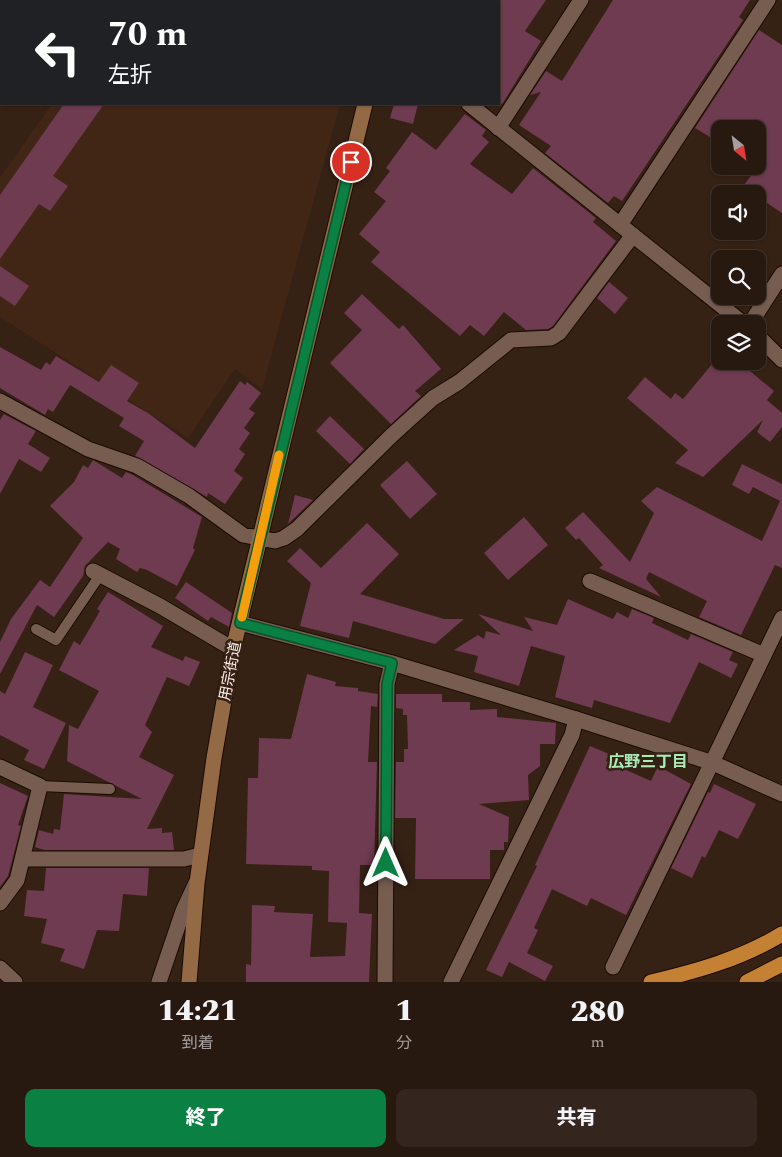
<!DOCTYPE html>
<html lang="ja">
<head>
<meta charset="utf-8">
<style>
	:root { --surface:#281910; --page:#34261e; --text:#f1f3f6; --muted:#a5a09f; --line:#443830; --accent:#0b8043 }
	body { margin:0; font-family:Spectral,"Noto Sans JP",serif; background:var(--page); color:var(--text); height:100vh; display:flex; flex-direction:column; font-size:19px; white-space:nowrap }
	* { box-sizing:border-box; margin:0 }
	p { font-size:16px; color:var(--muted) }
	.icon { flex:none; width:28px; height:28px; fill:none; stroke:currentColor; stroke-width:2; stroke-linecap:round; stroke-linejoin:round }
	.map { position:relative; height:982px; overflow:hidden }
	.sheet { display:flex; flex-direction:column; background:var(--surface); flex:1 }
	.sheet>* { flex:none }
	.hud { position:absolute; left:0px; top:0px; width:500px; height:105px; box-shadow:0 1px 4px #0004,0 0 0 1px var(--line); background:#202124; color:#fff; overflow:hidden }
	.needle { width:32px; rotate:150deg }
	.controls { position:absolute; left:711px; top:120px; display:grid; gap:10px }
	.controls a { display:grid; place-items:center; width:55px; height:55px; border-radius:10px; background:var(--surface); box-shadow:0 1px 4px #0004,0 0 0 1px var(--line); font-size:25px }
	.pin { position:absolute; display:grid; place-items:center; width:42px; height:42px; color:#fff; margin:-21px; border:2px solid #fff; border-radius:50%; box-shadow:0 1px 5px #0007 }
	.me { position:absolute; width:55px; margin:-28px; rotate:0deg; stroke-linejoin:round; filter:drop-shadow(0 0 4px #0008) }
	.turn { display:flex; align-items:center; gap:18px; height:105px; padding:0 25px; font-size:22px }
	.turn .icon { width:65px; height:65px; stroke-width:2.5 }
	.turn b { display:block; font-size:35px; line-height:42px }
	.eta { display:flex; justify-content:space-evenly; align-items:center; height:85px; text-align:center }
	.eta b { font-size:30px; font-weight:800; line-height:35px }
	.cta { display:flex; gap:10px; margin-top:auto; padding:10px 25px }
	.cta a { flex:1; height:58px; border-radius:10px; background:var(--accent); color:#fff; font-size:20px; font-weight:800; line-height:58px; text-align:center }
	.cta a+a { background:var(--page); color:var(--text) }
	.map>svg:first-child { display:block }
	.built { fill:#412616 }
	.building { fill:#6e3b50 }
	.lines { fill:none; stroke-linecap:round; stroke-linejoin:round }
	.service-casing { stroke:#1d0a02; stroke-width:12 }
	.minor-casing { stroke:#1d0a02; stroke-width:17 }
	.tertiary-casing { stroke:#1d0a02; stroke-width:17 }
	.secondary-casing { stroke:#1d0a02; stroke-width:17 }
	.trunk-casing { stroke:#1d0a02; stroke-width:17 }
	.path { stroke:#a08e84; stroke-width:3; stroke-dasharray:4 2.5; stroke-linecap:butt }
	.service { stroke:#765d50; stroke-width:10 }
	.minor { stroke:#765d50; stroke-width:15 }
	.tertiary { stroke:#765d50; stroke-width:15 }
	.secondary { stroke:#936a45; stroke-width:15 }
	.trunk { stroke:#c48133; stroke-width:15 }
	.route-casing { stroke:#07532c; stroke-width:12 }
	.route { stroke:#0b8043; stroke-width:9 }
	.slow { stroke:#f59e0b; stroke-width:9 }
	.labels { text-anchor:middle; stroke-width:5; stroke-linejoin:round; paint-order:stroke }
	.street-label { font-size:15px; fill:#feefe7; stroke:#362115 }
	.neighbourhood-label { font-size:16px; font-weight:bold; fill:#a9ecb6; stroke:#362115 }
</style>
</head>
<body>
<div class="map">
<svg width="782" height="982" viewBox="0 0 782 982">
	<rect width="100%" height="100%" fill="#362115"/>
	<g class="built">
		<path d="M120 0H334V1H122Z"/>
		<path d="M52 104H340L262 389 235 369 188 438 0 317V177Z"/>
	</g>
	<g class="building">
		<path d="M499 0H546L525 31 541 41 503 103 499 105Z"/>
		<path d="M613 0H750L739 17 743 20 622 201 614 196 608 203 545 153 551 146 519 125 541 92 530 95 546 71 562 81Z"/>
		<path d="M759 30 782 45V213L758 197V194H752L742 188 758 166V129H720V143L695 128Z"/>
		<path d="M64 104H104L53 176 68 186 50 211 39 204 0 259V195Z"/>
		<path d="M394 104H418L413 124 390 118Z"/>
		<path d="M465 114 486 130 482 136 489 142 470 164 512 194 533 168 596 218 593 222 616 241 553 326 548 329 526 330 504 312 484 336 470 325 460 336 371 262 380 252 359 234 386 201 374 192 390 171 386 168 412 132 436 150Z"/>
		<path d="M0 266 29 286 15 306 0 296Z"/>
		<path d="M609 282 628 298 615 314 597 298Z"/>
		<path d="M362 294 399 329 403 325 441 369 415 391 421 396 391 424 330 363 362 330 344 313Z"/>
		<path d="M0 347 41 370 46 362 50 365 56 356 99 382 111 365 139 383 127 401 148 413 195 448 240 381 245 385 247 382 261 393 249 409 255 413 244 428 250 433 239 449 245 454 234 471 243 478 225 504 208 493 207 497 135 456 144 441 119 426 124 418 70 385 53 412 48 409 45 415 0 388Z"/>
		<path d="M725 361H738L774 391 767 400 782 413V427L770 442 757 432 763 420 703 477 675 463 688 450 627 398 645 377 671 399 675 393 683 399 713 363 719 367Z"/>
		<path d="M4 414 36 431 28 444 50 458 41 472 19 459 0 494V420Z"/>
		<path d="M330 416 364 449 350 464 316 431Z"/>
		<path d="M93 460 122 478 126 472 133 475 202 517 193 548 195 550 177 586 147 570 140 568 137 572 116 559 120 549 108 542 85 566 83 576 54 617 37 605 0 674V642L11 619 40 580 50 587 83 538 50 506 74 482 83 465 88 468Z"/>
		<path d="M407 461 437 494 410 519 380 485Z"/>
		<path d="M742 464 782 484V568L775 565 741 635 699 617 707 601 649 572 646 579 661 597 599 568 603 565 579 538 576 540 565 528 583 512 630 562 654 513 641 501 657 487 762 541 780 501 753 487 749 494 732 485Z"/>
		<path d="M295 495 313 500 288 524Z"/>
		<path d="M524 517 548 545 508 580 484 553Z"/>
		<path d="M367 523 399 554 360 594 444 619H464L435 644 353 621 349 638 300 626 311 583 287 561 300 548 321 568Z"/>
		<path d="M186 582 232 613 229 627 211 617 208 621 175 598Z"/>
		<path d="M108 592 163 626 151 647 183 661 185 656 200 662 189 686 167 677 145 725 152 732 139 757 174 775 147 829 162 828V833L172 832 174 850H44L35 847 39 830 53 834 54 829 60 830 64 794 142 799 67 761 69 725 78 729 99 691 59 670 74 641 80 645 100 611 97 609Z"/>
		<path d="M568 599 613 619 617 612 628 618 632 609 654 618 652 623 688 640 691 634 733 652 729 660 738 664 731 678 699 662 670 723 594 700 592 708 555 697 565 656 531 646 519 686 474 672 478 656 454 650 478 635 484 639 486 631 501 635 478 614 533 631 524 617 557 625Z"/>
		<path d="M25 652 53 665 33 707 66 723 44 769 24 760 29 750 0 735V691L5 694Z"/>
		<path d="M307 674 336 682 335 686 358 688V691L378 694 377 707 371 706 368 762H377L374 865H360L359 913 372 914 369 982H246V964L251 965 252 905 275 906 274 912 313 914 310 957 345 956 347 923 328 922 329 871 312 870V866L246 864 248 778H258L259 738 291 739Z"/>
		<path d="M396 694H442V702H470V710L497 709V717L556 723 555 744H540V766L528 775 529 800 479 804 509 817 508 842H504V850H490V879H415L416 818H395L396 762H404V749H408L407 715H403V709L396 708Z"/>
		<path d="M590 746 609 754 606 761 651 781 658 766 691 784 626 915 591 898 587 906 552 889 534 928 538 930 527 953 553 966 545 981 509 962 502 977 486 970 537 866 535 865Z"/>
		<path d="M0 783 28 796 18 825 21 826 8 876 0 887Z"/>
		<path d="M714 784 756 804 738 839 719 830 705 858 702 856 692 878 671 868 708 792 710 793Z"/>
		<path d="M46 868H149L147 896 123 894 119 931 97 930 84 969 60 961 65 949 41 943 47 919 24 916 27 890 44 891Z"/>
	</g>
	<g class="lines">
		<defs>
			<g id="service">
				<path d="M0 80 1 78"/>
				<path d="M36 629 56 640 100 575"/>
				<path d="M40 786 110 789"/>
			</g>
			<g id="minor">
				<path d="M361 0 362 1"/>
				<path d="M0 2H1"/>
				<path d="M469 104 744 324"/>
				<path d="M498 128 581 0"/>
				<path d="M620 225 768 0"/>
				<path d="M750 324 782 274"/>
				<path d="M758 336 782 360"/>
				<path d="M0 401 88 449 137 466 189 496 243 535 275 541 284 538 297 529 391 436 433 398 459 382 511 340 551 338 559 333 633 235"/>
				<path d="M93 571 160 606 233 649"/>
				<path d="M590 581 764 655"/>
				<path d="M240 623 392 663 576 719 713 763 782 794"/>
				<path d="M0 767 40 786 17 880 0 903"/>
				<path d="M23 859H184L200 855"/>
				<path d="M613 967 782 618"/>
				<path d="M159 982 183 911 196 883"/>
				<path d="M385 982 387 684 392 663"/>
				<path d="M451 982 572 735 576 719"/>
			</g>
			<path id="tertiary" d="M0 968 15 982"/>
			<g id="secondary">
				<path d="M391 1V0"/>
				<path d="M189 982 197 883 214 758 233 649 365 104"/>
			</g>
			<g id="trunk">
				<path d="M651 982C697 971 741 959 782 934"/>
				<path d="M747 982 782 964"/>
			</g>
		</defs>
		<use href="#service" class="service-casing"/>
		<use href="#minor" class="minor-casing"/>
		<use href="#tertiary" class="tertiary-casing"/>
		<use href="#secondary" class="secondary-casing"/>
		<use href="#trunk" class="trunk-casing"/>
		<path class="path" d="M415 1 416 0"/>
		<use href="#service" class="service"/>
		<use href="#minor" class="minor"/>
		<use href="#tertiary" class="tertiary"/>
		<use href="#secondary" class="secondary"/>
		<use href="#trunk" class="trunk"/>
	</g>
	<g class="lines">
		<defs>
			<path id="route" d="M351 162 240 623 392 663 387 684 386 863"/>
		</defs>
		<use href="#route" class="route-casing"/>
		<use href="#route" class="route"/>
		<path class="slow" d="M242 617 279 455"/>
	</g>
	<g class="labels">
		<g class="street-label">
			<text transform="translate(230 671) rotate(-79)" y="5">用宗街道</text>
		</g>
		<g class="neighbourhood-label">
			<text x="648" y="767">広野三丁目</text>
		</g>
	</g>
</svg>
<div class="controls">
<a><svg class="needle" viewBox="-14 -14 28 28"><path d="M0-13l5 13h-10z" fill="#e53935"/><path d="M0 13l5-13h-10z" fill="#a5a09f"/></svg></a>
<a><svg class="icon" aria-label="sound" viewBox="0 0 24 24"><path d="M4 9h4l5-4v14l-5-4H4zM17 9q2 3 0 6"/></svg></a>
<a><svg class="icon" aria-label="search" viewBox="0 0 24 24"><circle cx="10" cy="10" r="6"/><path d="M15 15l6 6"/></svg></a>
<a><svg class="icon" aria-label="layers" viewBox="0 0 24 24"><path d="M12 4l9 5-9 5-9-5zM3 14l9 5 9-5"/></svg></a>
</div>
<div class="pin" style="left:351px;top:162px;background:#d93025"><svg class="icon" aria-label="arrive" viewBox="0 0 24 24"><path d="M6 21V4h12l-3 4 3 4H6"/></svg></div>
<svg class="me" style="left:386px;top:863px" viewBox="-20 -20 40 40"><path d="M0-17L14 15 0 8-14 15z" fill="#0b8043" stroke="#fff" stroke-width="4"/></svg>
<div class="hud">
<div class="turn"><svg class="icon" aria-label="left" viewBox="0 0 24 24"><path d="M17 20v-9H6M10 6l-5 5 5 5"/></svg><div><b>70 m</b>左折</div></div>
</div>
</div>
<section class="sheet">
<div class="eta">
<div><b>14:21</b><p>到着</p></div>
<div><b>1</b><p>分</p></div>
<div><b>280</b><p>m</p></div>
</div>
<div class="cta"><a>終了</a><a>共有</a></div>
</section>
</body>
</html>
